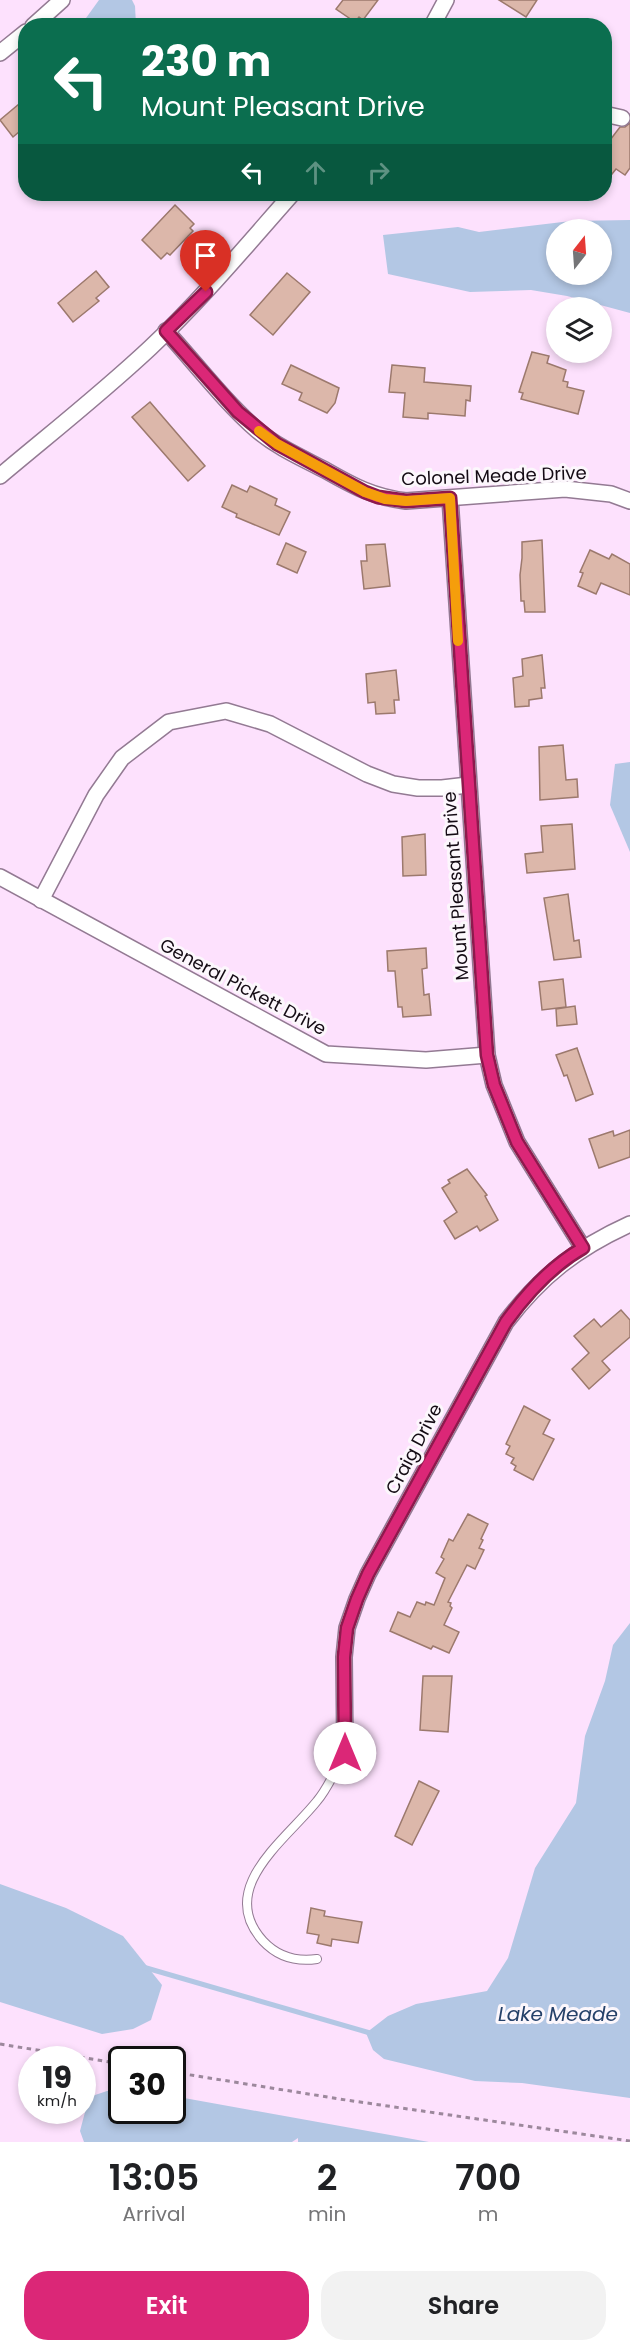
<!DOCTYPE html>
<html lang="en">
<head>
<meta charset="utf-8">
<style>
	:root { --surface:#fff; --page:#f2f2f2; --text:#202124; --muted:#757577; --accent:#db2777 }
	body { margin:0; font-family:Poppins,sans-serif; background:var(--page); color:var(--text); height:100vh; display:flex; flex-direction:column; font-size:22px; white-space:nowrap }
	* { box-sizing:border-box; margin:0 }
	p { font-size:20px; color:var(--muted) }
	.icon { flex:none; width:33px; height:33px; fill:none; stroke:currentColor; stroke-width:2; stroke-linecap:round; stroke-linejoin:round }
	.map { position:relative; height:2142px; overflow:hidden }
	.sheet { display:flex; flex-direction:column; background:var(--surface); flex:1 }
	.sheet>* { flex:none }
	.banner { position:absolute; left:18px; top:18px; width:594px; height:183px; border-radius:24px; box-shadow:0 3px 9px #0003; background:#0b6e4f; color:#fff; overflow:hidden }
	.needle { width:39px; rotate:17deg }
	.fabs { position:absolute; left:546px; top:219px; display:grid; gap:12px }
	.fabs a { display:grid; place-items:center; width:66px; height:66px; border-radius:50%; background:var(--surface); box-shadow:0 3px 9px #0003; font-size:30px }
	.speed { position:absolute; left:18px; top:2046px; display:flex; gap:12px; font-size:30px; font-weight:700; text-align:center }
	.speed>* { display:grid; place-content:center; width:78px; height:78px; border-radius:50%; background:var(--surface); box-shadow:0 3px 9px #0003; line-height:1 }
	.speed small { font-size:15px; font-weight:400 }
	.speed .limit { border:3px solid #111; border-radius:9px; background:#fff; color:#111 }
	.pin { position:absolute; display:grid; place-items:center; width:51px; height:51px; color:#fff; margin:-62px -26px; border-radius:50% 50% 50% 0; rotate:-45deg; box-shadow:0 0 6px #0007 }
	.pin .icon { rotate:45deg }
	.me { position:absolute; width:66px; margin:-33px; rotate:0deg; stroke-linejoin:round; filter:drop-shadow(0 0 4px #0008) }
	.turn { display:flex; align-items:center; gap:21px; height:126px; padding:0 24px; font-size:27px }
	.turn .icon { width:78px; height:78px; stroke-width:2.5 }
	.turn b { display:block; font-size:42px; line-height:51px }
	.lanes { display:flex; align-items:center; height:57px; padding:0 24px; background:#0003; justify-content:center; gap:30px; direction:ltr }
	.lanes .off { opacity:.35 }
	.eta { display:flex; justify-content:space-evenly; align-items:center; height:102px; text-align:center }
	.eta b { font-size:36px; font-weight:600; line-height:42px }
	.primary-button { display:flex; gap:12px; margin-top:auto; padding:12px 24px }
	.primary-button a { flex:1; height:69px; border-radius:24px; background:var(--accent); color:#fff; font-size:24px; font-weight:600; line-height:69px; text-align:center }
	.primary-button a+a { background:var(--page); color:var(--text) }
	.map>svg:first-child { display:block }
	.water { fill:#b3c7e4; fill-rule:evenodd }
	.lines { fill:none; stroke-linecap:round; stroke-linejoin:round }
	.stream { stroke:#b3c7e4; stroke-width:5 }
	.building { fill:#dcb7aa; stroke:#9c796d; stroke-width:1.5 }
	.lane-casing { stroke:#937a93; stroke-width:10 }
	.street-casing { stroke:#937a93; stroke-width:18 }
	.path { stroke:#9c889c; stroke-width:3; stroke-dasharray:4.5 4.5; stroke-linecap:butt }
	.lane { stroke:#fff; stroke-width:8 }
	.street { stroke:#fff; stroke-width:15 }
	.route-casing { stroke:#8e194d; stroke-width:15 }
	.route { stroke:#db2777; stroke-width:10 }
	.slow { stroke:#f59e0b; stroke-width:10 }
	.labels { text-anchor:middle; stroke-width:6; stroke-linejoin:round; paint-order:stroke }
	.street-label { font-size:18px; fill:#140b14; stroke:#fcf7fc }
	.water-label { font-size:20px; font-style:italic; fill:#254169; stroke:#fcf7fc }
</style>
</head>
<body>
<div class="map">
<svg width="630" height="2142" viewBox="0 0 630 2142">
	<rect width="100%" height="100%" fill="#fde1fd"/>
	<g class="water">
		<path d="M99 0H132L135 6 136 25H81Z"/>
		<path d="M630 220V313L567 296 531 290 470 292 388 274 383 235 458 227 479 232 571 221ZM556 230H602V274H556Z"/>
		<path d="M630 762V852L610 805 615 764Z"/>
		<path d="M630 1623V2098L522 2083 475 2081 384 2059 373 2050 366 2033 388 2016 416 2004 487 1991 508 1958 535 1868 576 1803 585 1736 605 1681 613 1645Z"/>
		<path d="M0 1884 66 1908 123 1936 162 1985 151 2020 133 2029 102 2034 0 2002Z"/>
		<path d="M107 2091H121L122 2110H172L173 2096 429 2142H298V2138L292 2142H84L80 2131 89 2097Z"/>
	</g>
	<g class="lines">
		<path class="stream" d="M143 1967 370 2033"/>
	</g>
	<g class="building">
		<path d="M343 0H378L363 20 359 17 355 22 336 9Z"/>
		<path d="M499 0H537L526 17Z"/>
		<path d="M19 104 26 112V126L13 137 0 120Z"/>
		<path d="M630 123V168L625 175 616 169 604 184V148L620 127H625Z"/>
		<path d="M175 205 194 224 190 228 193 231 170 255 167 253 161 259 142 240Z"/>
		<path d="M96 271 109 287 96 298 99 301 73 322 58 303Z"/>
		<path d="M287 273 310 292 273 335 250 315Z"/>
		<path d="M532 352 549 356 547 363 566 370 563 381 568 382 567 387 584 391 578 414 521 399 523 393 519 392Z"/>
		<path d="M291 365 339 388 335 403 327 413 299 400 302 393 282 384Z"/>
		<path d="M392 365 425 368 424 382 471 386 470 401 466 400 465 416 428 413V419L403 417 405 393 389 392Z"/>
		<path d="M150 402 205 466 188 481 132 417Z"/>
		<path d="M232 485 247 492 250 486 277 499 275 505 290 512 279 535 236 517 237 514 222 507Z"/>
		<path d="M542 540 545 612H525L524 601H521L520 575 522 558V542Z"/>
		<path d="M286 543 306 552 297 573 277 564Z"/>
		<path d="M385 544 390 586 364 589 361 561H367L366 545Z"/>
		<path d="M590 550 609 559 612 554 630 564V595L601 583 596 594 578 586 583 573 580 572Z"/>
		<path d="M542 655 545 688H541L542 698 529 700V706L515 707 513 678 523 676 522 659Z"/>
		<path d="M396 670 399 700H394L395 713 376 714 375 702 368 703 366 674Z"/>
		<path d="M563 745 566 780 577 779 578 797 540 800 539 747Z"/>
		<path d="M572 824 575 869 527 873 525 854 543 852 541 826Z"/>
		<path d="M425 834 426 875 403 876 402 837Z"/>
		<path d="M568 894 574 941 579 940 581 957 554 960 544 898Z"/>
		<path d="M426 948 427 968 422 969 424 995 429 994 431 1015 403 1017 402 1007H398L395 971H388L387 951Z"/>
		<path d="M563 979 566 1007 542 1010 539 982Z"/>
		<path d="M575 1006 577 1024 557 1026 556 1009Z"/>
		<path d="M577 1048 593 1094 576 1101 567 1075 564 1076 556 1055Z"/>
		<path d="M630 1130V1157L599 1168 589 1139 613 1131 614 1136Z"/>
		<path d="M467 1169 487 1195 485 1196 498 1220 480 1231 477 1226 455 1239 444 1221 457 1212 442 1188 450 1183 448 1180Z"/>
		<path d="M621 1310 630 1320V1337L602 1361 610 1370 589 1389 572 1369 589 1353 574 1336 594 1319 601 1327Z"/>
		<path d="M524 1406 550 1420 543 1434 554 1439 533 1480 514 1470 516 1466 511 1463 514 1458 506 1454 510 1446 506 1444Z"/>
		<path d="M468 1514 488 1524 481 1539 483 1540 479 1548 484 1550 475 1569 467 1565 448 1602 451 1603 450 1606 452 1608 444 1625 459 1632 449 1653 433 1646 431 1649 390 1631 398 1612 410 1617 417 1602 425 1605 426 1602 434 1605 445 1578 436 1573 444 1559 441 1557 449 1539 453 1541Z"/>
		<path d="M423 1676H452L448 1732 420 1730Z"/>
		<path d="M419 1781 439 1791 412 1845 395 1836Z"/>
		<path d="M311 1908 325 1911 324 1916 362 1922 358 1943 332 1939 331 1946 317 1943 319 1935 307 1933Z"/>
	</g>
	<g class="lines">
		<defs>
			<path id="lane" d="M317 1959C296 1962 277 1956 263 1941 215 1888 287 1839 317 1801 329 1787 336 1768 345 1753"/>
			<g id="street">
				<path d="M33 26 62 0"/>
				<path d="M432 26 446 0"/>
				<path d="M0 53 26 32"/>
				<path d="M604 114 622 118"/>
				<path d="M166 331C196 364 224 401 257 430 277 447 302 458 325 470 353 486 373 497 406 501L565 489 611 494 630 501"/>
				<path d="M0 476C50 434 102 393 150 348 201 300 246 246 292 194"/>
				<path d="M450 498 487 1055 494 1085 517 1142 583 1248"/>
				<path d="M0 877 326 1054 426 1060 487 1055"/>
				<path d="M41 900 96 795 122 758 169 722 226 711 270 724 367 774 393 784 418 788H442L468 785"/>
				<path d="M345 1753 344 1657 347 1628 357 1599 368 1574 506 1322C541 1276 577 1248 630 1224"/>
			</g>
		</defs>
		<use href="#lane" class="lane-casing"/>
		<use href="#street" class="street-casing"/>
		<g class="path">
			<path d="M0 2044 122 2064"/>
			<path d="M172 2072 346 2100 630 2141"/>
		</g>
		<use href="#lane" class="lane"/>
		<use href="#street" class="street"/>
	</g>
	<g class="lines">
		<defs>
			<path id="route" d="M206 292 166 331 238 412 277 444 365 492 378 497 406 501 450 498 487 1055 494 1085 517 1142 583 1248C551 1266 527 1293 506 1322L368 1574 357 1599 347 1628 344 1657 345 1753"/>
		</defs>
		<use href="#route" class="route-casing"/>
		<use href="#route" class="route"/>
		<path class="slow" d="M259 431 277 444 365 492 385 499 406 501 450 498 458 641"/>
	</g>
	<g class="labels">
		<g class="street-label">
			<text transform="translate(494 476) rotate(-2)" y="6">Colonel Meade Drive</text>
			<text transform="translate(456 886) rotate(-94)" y="6">Mount Pleasant Drive</text>
			<text transform="translate(243 987) rotate(28)" y="6">General Pickett Drive</text>
			<text transform="translate(414 1449) rotate(-62)" y="6">Craig Drive</text>
		</g>
		<g class="water-label">
			<text x="558" y="2021">Lake Meade</text>
		</g>
	</g>
</svg>
<div class="fabs">
<a><svg class="needle" viewBox="-14 -14 28 28"><path d="M0-13l5 13h-10z" fill="#e53935"/><path d="M0 13l5-13h-10z" fill="#757577"/></svg></a>
<a><svg class="icon" aria-label="layers" viewBox="0 0 24 24"><path d="M12 4l9 5-9 5-9-5zM3 14l9 5 9-5"/></svg></a>
</div>
<div class="speed"><div>19<small>km/h</small></div><div class="limit">30</div></div>
<div class="pin" style="left:206px;top:292px;background:#d93025"><svg class="icon" aria-label="arrive" viewBox="0 0 24 24"><path d="M6 21V4h12l-3 4 3 4H6"/></svg></div>
<svg class="me" style="left:345px;top:1753px" viewBox="-20 -20 40 40"><circle r="19" fill="#fff"/><path d="M0-13L10 11 0 6-10 11z" fill="#db2777"/></svg>
<div class="banner">
<div class="turn"><svg class="icon" aria-label="left" viewBox="0 0 24 24"><path d="M17 20v-9H6M10 6l-5 5 5 5"/></svg><div><b>230 m</b>Mount Pleasant Drive</div></div>
<div class="lanes"><svg class="icon" aria-label="left" viewBox="0 0 24 24"><path d="M17 20v-9H6M10 6l-5 5 5 5"/></svg><svg class="icon off" aria-label="ahead" viewBox="0 0 24 24"><path d="M12 20V5M6 11l6-6 6 6"/></svg><svg class="icon off" aria-label="right" viewBox="0 0 24 24"><path d="M7 20v-9h11M14 6l5 5-5 5"/></svg></div>
</div>
</div>
<section class="sheet">
<div class="eta">
<div><b>13:05</b><p>Arrival</p></div>
<div><b>2</b><p>min</p></div>
<div><b>700</b><p>m</p></div>
</div>
<div class="primary-button"><a>Exit</a><a>Share</a></div>
</section>
</body>
</html>
